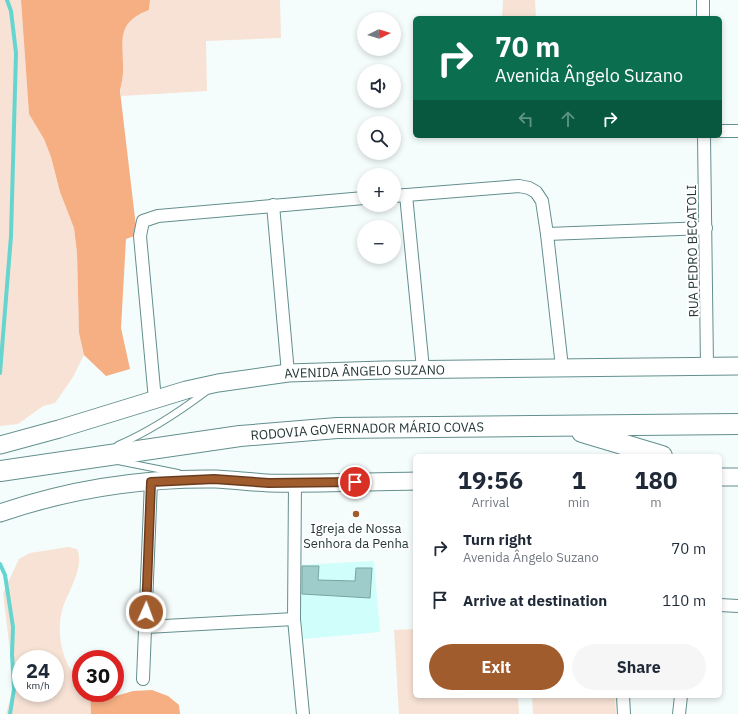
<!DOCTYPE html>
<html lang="en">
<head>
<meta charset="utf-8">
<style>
	:root { --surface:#fff; --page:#f6f6f7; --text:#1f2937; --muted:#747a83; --accent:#a15c2e }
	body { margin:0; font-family:"IBM Plex Sans",sans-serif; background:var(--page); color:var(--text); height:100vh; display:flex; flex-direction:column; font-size:15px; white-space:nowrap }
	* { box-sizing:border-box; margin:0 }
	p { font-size:13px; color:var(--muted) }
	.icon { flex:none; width:22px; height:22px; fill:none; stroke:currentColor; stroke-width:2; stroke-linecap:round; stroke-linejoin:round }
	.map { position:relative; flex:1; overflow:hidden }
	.side { position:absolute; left:413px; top:454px; width:309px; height:244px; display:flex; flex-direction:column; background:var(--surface); border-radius:6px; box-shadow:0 2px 6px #0003 }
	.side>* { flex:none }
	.banner { position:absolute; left:413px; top:16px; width:309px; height:122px; border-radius:6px; box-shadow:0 2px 6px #0003; background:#0b6e4f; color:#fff; overflow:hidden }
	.needle { width:26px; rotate:85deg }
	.fabs { position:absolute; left:357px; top:12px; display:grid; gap:8px }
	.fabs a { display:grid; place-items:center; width:44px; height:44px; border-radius:50%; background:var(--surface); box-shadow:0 2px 6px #0003; font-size:20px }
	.speed { position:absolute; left:12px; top:650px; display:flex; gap:8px; font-size:20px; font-weight:700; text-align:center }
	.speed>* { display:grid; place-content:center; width:52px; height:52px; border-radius:50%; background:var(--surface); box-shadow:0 2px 6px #0003; line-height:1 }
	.speed small { font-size:10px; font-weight:400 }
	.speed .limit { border:6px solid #d22; background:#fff; color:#111 }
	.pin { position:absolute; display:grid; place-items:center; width:34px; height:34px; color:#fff; margin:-17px; border:2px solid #fff; border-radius:50%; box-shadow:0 1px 4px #0007 }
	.me { position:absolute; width:44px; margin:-22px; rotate:2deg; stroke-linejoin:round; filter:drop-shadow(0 0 3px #0008) }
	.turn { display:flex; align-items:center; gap:14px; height:84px; padding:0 16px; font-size:18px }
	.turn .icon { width:52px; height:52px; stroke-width:2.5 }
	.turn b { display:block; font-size:28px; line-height:34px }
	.lanes { display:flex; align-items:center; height:38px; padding:0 16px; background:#0003; justify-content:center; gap:20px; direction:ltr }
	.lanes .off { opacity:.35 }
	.eta { display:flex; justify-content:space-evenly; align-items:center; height:68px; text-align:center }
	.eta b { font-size:24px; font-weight:700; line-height:28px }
	.primary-button { display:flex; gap:8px; margin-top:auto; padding:8px 16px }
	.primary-button a { flex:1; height:46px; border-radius:24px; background:var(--accent); color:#fff; font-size:16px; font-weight:700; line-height:46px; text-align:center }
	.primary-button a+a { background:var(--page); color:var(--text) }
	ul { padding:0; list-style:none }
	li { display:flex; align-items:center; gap:12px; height:52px; padding:0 16px }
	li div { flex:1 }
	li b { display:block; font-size:15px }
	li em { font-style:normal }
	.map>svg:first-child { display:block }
	.built { fill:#d0fefb }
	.green { fill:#f7e2d5; fill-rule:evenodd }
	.forest { fill:#f6ae83 }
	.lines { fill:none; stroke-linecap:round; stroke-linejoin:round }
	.stream { stroke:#66d5d0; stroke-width:4 }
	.building { fill:#9eccca; stroke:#78a5a2 }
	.service-casing { stroke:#638f8d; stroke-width:8 }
	.minor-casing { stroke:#638f8d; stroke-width:14 }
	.secondary-casing { stroke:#638f8d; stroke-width:19 }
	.trunk-casing { stroke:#638f8d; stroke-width:22 }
	.service { stroke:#fff; stroke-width:6 }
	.minor { stroke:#fff; stroke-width:12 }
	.secondary { stroke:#fff; stroke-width:17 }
	.trunk { stroke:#fff; stroke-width:20 }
	.route-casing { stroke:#693c1e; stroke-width:10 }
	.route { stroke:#a15c2e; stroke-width:7 }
	.poi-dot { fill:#a15c2e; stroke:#fff; stroke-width:1.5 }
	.labels { text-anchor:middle; stroke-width:4; stroke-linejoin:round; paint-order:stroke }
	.street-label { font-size:13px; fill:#253837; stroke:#fff }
	.poi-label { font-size:13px; fill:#253837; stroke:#fff }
</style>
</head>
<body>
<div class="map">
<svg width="738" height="714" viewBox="0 0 738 714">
	<rect width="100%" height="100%" fill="#f4fdfc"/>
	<path class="built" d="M374 561 380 632 303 639 297 565Z"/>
	<g class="green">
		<path d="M0 0H21L29 114 44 139 51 157 60 192 74 228 77 253 79 333 84 355 73 377 55 403 43 406 18 424 0 426Z"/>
		<path d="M150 0H280L281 38 206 41 207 91 121 96C119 88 123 80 123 71 123 42 115 23 149 10Z"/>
		<path d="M503 0H535L536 18H502Z"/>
		<path d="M68 547 77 549C85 566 69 590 63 607 55 632 62 665 81 682V693H90L91 714H6L14 685 3 593 19 559 30 553ZM21 659H55V693H21Z"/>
		<path d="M415 629V696H518L519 714H399L394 630Z"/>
		<path d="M532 696H615L616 714H533Z"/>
	</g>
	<g class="forest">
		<path d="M21 0H150L149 10C114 23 124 43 123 72 123 78 121 85 120 91L137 235 126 239 121 328 130 369 106 376 84 355 79 333 77 253 74 228 60 192 51 157 44 139 29 114Z"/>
		<path d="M152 690 168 696 179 705 180 714H91L90 693H96L102 700 133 691Z"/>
	</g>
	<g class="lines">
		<g class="stream">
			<path d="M0 373 11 236 16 53 11 11 7 0"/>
			<path d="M0 564 5 575 13 627 12 654 14 689 10 714"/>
		</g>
	</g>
	<path class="building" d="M302 566H319L318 580 355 581 356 568H372L370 598 302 594Z"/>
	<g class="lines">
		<defs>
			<g id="service">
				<path d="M118 445C151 431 179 412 207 391"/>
				<path d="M118 461 178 473"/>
			</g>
			<g id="minor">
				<path d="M703 0V18"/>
				<path d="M720 131H738"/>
				<path d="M704 136 707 366"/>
				<path d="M406 195 423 369"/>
				<path d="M394 196 519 186 529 188 536 192 542 201 547 234 562 367"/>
				<path d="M273 205 288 373"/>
				<path d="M547 234 706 228"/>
				<path d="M155 400 140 236 143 221 158 216 364 198"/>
				<path d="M295 483 294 619 303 714"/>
				<path d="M720 605 738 606"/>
				<path d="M146 627 294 619"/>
				<path d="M143 679 151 481"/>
				<path d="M623 696 624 714"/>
				<path d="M679 714 681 696"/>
			</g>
			<g id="secondary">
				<path id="s1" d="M0 445 59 429 186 390 218 383 288 373 383 370 738 366"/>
				<path d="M720 477H738"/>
				<path d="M0 513C70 489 141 478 215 479 233 480 251 482 269 483 318 484 367 482 415 481"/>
			</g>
			<g id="trunk">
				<path d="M582 432 662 456"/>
				<path id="s2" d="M0 471 240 436 337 428 738 424"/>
			</g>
		</defs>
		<use href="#service" class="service-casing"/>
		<use href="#minor" class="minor-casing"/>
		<use href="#secondary" class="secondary-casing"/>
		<use href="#trunk" class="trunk-casing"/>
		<use href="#service" class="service"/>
		<use href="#minor" class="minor"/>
		<use href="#secondary" class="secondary"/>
		<use href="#trunk" class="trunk"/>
	</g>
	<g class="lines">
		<defs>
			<path id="route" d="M146 612 151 482 214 479 269 483 355 482"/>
		</defs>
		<use href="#route" class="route-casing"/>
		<use href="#route" class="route"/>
	</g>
	<circle class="poi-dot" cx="356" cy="514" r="4"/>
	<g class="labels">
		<g class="street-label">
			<text transform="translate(692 251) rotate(-91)" y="5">RUA PEDRO BECATOLI</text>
			<text dy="5" stroke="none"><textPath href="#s1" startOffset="374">AVENIDA ÂNGELO SUZANO</textPath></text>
			<text dy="5" stroke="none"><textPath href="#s2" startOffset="370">RODOVIA GOVERNADOR MÁRIO COVAS</textPath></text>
		</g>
		<g class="poi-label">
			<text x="356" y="533">Igreja de Nossa<tspan x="356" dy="15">Senhora da Penha</tspan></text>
		</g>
	</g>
</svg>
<div class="fabs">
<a><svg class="needle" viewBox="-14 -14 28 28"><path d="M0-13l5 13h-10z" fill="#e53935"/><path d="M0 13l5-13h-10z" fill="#747a83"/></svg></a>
<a><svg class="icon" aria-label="sound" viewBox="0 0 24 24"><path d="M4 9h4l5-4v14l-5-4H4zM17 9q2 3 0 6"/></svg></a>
<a><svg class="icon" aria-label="search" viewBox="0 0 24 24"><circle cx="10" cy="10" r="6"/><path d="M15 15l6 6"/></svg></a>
<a>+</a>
<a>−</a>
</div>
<div class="speed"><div>24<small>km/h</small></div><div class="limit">30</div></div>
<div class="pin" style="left:355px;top:482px;background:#d93025"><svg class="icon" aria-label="arrive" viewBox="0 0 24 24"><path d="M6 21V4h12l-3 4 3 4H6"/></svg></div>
<svg class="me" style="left:146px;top:612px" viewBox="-20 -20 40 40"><circle r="17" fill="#a15c2e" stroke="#fff" stroke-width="3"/><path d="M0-11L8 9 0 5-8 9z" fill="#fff"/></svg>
<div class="banner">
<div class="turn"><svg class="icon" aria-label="right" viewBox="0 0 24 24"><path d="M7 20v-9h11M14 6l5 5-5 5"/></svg><div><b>70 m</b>Avenida Ângelo Suzano</div></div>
<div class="lanes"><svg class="icon off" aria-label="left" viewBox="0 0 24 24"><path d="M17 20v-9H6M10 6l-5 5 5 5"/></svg><svg class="icon off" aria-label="ahead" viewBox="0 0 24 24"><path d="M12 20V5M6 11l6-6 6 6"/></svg><svg class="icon" aria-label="right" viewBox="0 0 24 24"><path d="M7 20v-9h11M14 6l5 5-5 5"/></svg></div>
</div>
<section class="side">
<div class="eta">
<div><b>19:56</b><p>Arrival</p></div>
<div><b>1</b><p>min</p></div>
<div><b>180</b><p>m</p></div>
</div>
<ul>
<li><svg class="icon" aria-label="right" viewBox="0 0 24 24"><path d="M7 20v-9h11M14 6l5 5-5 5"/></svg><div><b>Turn right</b><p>Avenida Ângelo Suzano</p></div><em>70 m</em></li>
<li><svg class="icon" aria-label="arrive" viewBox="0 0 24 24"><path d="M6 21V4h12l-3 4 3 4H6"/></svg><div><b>Arrive at destination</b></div><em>110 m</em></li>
</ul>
<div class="primary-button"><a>Exit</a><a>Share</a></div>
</section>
</div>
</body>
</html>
